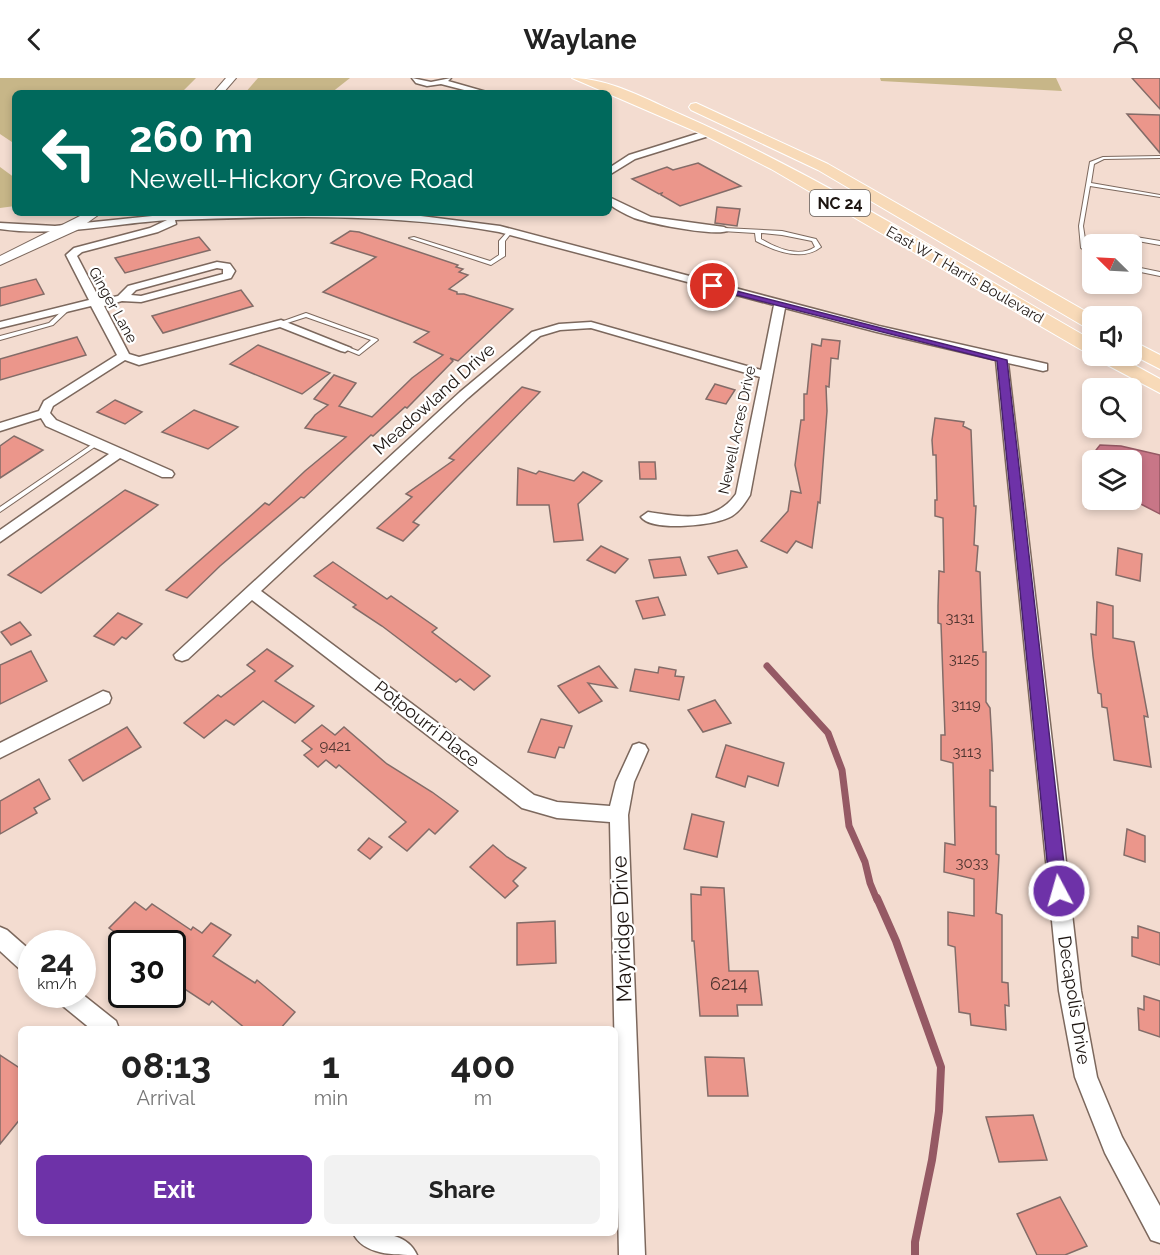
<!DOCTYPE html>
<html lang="en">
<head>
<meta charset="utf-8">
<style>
	:root { --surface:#fff; --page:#f2f2f2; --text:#222; --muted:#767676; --accent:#6e32a8 }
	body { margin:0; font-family:Raleway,sans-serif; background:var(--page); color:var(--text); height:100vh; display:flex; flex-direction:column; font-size:22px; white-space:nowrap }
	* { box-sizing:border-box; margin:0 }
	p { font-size:20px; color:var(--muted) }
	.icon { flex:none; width:33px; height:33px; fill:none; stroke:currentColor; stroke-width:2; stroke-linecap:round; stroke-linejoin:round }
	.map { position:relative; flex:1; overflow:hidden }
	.panel { position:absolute; left:18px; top:948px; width:600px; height:210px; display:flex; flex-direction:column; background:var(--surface); border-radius:9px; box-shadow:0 3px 9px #0003 }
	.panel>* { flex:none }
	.hud { position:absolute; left:12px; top:12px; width:600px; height:126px; border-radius:9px; box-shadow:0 3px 9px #0003; background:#00695c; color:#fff; overflow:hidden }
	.needle { width:39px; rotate:294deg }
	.tools { position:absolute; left:1082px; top:156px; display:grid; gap:12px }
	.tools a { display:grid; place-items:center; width:60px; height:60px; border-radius:9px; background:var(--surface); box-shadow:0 3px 9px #0003; font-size:30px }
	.speed { position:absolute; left:18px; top:852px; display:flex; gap:12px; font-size:30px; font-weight:700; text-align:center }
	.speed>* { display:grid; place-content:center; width:78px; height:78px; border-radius:50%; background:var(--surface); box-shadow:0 3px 9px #0003; line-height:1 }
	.speed small { font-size:15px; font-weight:400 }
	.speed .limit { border:3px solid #111; border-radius:9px; background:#fff; color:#111 }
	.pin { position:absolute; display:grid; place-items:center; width:51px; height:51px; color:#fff; margin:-26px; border:3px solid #fff; border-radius:50%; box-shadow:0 2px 6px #0007 }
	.me { position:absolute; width:66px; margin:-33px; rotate:354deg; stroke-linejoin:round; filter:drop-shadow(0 0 4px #0008) }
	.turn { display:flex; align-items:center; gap:21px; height:126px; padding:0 18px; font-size:27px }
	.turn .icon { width:78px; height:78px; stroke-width:2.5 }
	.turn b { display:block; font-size:42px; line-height:51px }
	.eta { display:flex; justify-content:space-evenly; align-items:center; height:102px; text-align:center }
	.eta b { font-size:36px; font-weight:700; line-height:42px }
	.primary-button { display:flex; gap:12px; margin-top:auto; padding:12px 18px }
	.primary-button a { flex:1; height:69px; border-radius:9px; background:var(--accent); color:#fff; font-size:24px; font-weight:700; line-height:69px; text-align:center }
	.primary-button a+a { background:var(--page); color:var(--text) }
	header { display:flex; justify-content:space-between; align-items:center; height:78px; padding:0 18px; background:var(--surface); font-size:27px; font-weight:700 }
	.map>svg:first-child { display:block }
	.green { fill:#c7b688 }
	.water { fill:#c87687; stroke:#955964; stroke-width:1.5 }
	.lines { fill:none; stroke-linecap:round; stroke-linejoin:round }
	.stream-far1 { stroke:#955964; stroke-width:7 }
	.stream { stroke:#955964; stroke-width:8 }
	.building { fill:#eb968b; stroke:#836c68; stroke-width:1.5 }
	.service-casing { stroke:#7c685d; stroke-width:2 }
	.minor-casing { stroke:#7c685d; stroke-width:3 }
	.tertiary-casing { stroke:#7c685d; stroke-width:2 }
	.primary-casing { stroke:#fff; stroke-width:2 }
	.service { fill:#fff; fill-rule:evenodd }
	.minor { fill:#fff; fill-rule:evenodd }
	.tertiary { fill:#fff; fill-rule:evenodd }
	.primary { fill:#f8dab8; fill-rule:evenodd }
	.route { fill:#6e32a8; stroke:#48206d; stroke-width:1.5 }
	.labels { text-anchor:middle; stroke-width:4.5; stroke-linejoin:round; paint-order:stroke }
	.far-street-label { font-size:15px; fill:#1d1511; stroke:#fff }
	.number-label { font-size:15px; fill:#503530 }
	.shield { fill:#fff; stroke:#615b58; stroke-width:1.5 }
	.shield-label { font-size:16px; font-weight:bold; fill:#1d1511 }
	.street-label { font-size:18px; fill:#1d1511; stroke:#fff }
	.near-number-label { font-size:18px; fill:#503530 }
	.near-street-label { font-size:21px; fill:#1d1511; stroke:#fff }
</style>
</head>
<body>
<header><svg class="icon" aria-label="back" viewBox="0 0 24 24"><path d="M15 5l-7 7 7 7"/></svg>Waylane<svg class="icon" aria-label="person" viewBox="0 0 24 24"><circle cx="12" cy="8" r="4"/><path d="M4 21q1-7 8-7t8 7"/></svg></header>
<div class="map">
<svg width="1160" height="1177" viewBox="0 0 1160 1177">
	<rect width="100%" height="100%" fill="#f3dcd0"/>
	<g class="green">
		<path d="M0 0H196L181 15H15V66L0 56Z"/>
		<path d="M258 0H350L331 15H245Z"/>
		<path d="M880 0H1056L1062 13 881 3Z"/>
		<path d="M0 89 15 100V128L0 130Z"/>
	</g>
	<path class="water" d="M1100 367 1121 368 1160 377V436L1131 421V382H1094L1093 376Z"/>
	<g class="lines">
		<path class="stream-far1" d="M767 588 828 655 842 692 849 748 865 784 870 805 877 822"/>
		<path class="stream" d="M877 820 896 863 941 989 939 1033 932 1082 915 1164V1177"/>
	</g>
	<g class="building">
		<path d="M1132 0H1160V31Z"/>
		<path d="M1127 36 1160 37V75Z"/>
		<path d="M698 85 741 108 680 128 661 117 662 115 659 116 632 101 667 89 673 92Z"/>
		<path d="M717 129 740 131 737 148 715 145Z"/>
		<path d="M350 153 359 154 458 187 456 189 463 191 459 194 468 197 449 211 457 214V216H464L513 231 458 283 450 280 453 283 407 330 405 329 373 358 371 357 304 420 301 419 220 488 187 520 166 512 265 425 269 427 305 393 346 359 305 350 315 337 328 327 314 321 334 297 356 305 339 328 372 339 412 300 443 277 414 264 429 254 323 214 376 179 331 165Z"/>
		<path d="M199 159 210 172 125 195 115 180Z"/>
		<path d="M36 201 44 216 0 228V210Z"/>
		<path d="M241 212 253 228 163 255 152 238Z"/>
		<path d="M77 259 86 277 0 302V281Z"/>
		<path d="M822 261 840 263 838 281 831 280 829 309 826 308 827 333 820 425 818 424 812 470 796 463 787 475 761 463 788 433 791 413 801 415 795 387 801 342H804V316H807L812 266 821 268Z"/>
		<path d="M258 267 281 276 330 295 302 316 230 286Z"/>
		<path d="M715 306 735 312 726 326 706 321Z"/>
		<path d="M522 309 540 314 413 444 419 447 403 463 377 450 412 419 406 416 454 382 449 380Z"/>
		<path d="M115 322 142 334 125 346 97 334Z"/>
		<path d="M194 332 217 341 238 349 208 371 162 354Z"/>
		<path d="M935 340 964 344 963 348 971 352 974 428H976L974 467 978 468 976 493 980 494 983 574H986V624L990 630 992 665 993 693 990 692V728L996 729V776L999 777 996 835 1002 837V904L1008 905 1009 928 1005 927 1006 952 971 947 970 936 959 934 955 869 948 867V834L974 838V801L944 794 945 765 955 767 953 685 941 682V657H945L941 546 938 545V528L939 493 944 494 943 440 935 438V422H937L936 377H933L932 362Z"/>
		<path d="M14 358 43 372 0 400V368Z"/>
		<path d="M639 384H655L656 401H640Z"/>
		<path d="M518 390 536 396 539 393 574 403 583 394 602 403 578 426 583 462 554 464 549 427H517Z"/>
		<path d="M125 412 158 427 41 515 8 497Z"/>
		<path d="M601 468 628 481 615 495 587 482Z"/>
		<path d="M1118 470 1142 476 1140 503 1116 497Z"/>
		<path d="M737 472 747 489 718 496 708 479Z"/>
		<path d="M680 479 686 497 654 500 649 482Z"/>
		<path d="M333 484 387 521 391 518 437 550 432 554 490 598 474 612 460 601 456 604 382 548 353 529 356 527 314 498Z"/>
		<path d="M658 519 665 537 643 541 636 523Z"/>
		<path d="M1097 524 1113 528V560L1134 564 1148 639 1144 638 1151 689 1114 682 1107 630 1102 629 1101 616 1098 615 1093 578 1091 556 1096 557Z"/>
		<path d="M118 535 142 546 126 561 122 559 114 567 94 558Z"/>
		<path d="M20 544 31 557 11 567 1 554Z"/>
		<path d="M267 571 293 588 275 603 314 628 295 645 263 623 234 647 226 642 204 660 184 645 218 617 221 619 255 593 247 587Z"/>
		<path d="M31 573 47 603 0 626V587Z"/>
		<path d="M599 588 617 610 588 605 602 623 579 635 558 608Z"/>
		<path d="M659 589 676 592 675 598 684 599 679 622 630 613 635 591 658 595Z"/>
		<path d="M715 622 731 645 703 654 688 632Z"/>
		<path d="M541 641 572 648 564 670 559 669 555 680 528 674Z"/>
		<path d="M322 647 335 657 344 649 387 686 432 714 458 733 435 756 429 751 407 773 389 759 406 744 339 687 336 690 326 682 318 689 304 677 312 671 302 663Z"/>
		<path d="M127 649 141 669 83 703 69 682Z"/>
		<path d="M726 667 784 685 778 708 748 698 745 709 716 699Z"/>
		<path d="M39 701 50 721 34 730 37 735 0 756V723Z"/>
		<path d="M692 736 724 744 717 779 684 771Z"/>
		<path d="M1127 751 1145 758V784L1124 777Z"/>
		<path d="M369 760 382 769 370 781 358 772Z"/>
		<path d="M493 767 507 779 526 790 513 803 518 808 505 820 470 789Z"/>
		<path d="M701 809 724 810 729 893H758L762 927H737L738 938H700L694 863H692L691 816 701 817Z"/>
		<path d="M135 824 146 832 152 826 191 852 193 849 202 855 211 845 231 857 213 878 255 905 257 902 295 934 280 951H246L212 923 209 927 183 910 172 899V866H131L109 850Z"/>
		<path d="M555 843 556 885 517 887V845Z"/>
		<path d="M1138 848 1160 855V887L1132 878V859L1138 860Z"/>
		<path d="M1144 918 1160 923V959L1139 952 1138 930 1144 932Z"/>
		<path d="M0 977 21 991V1040L0 1066Z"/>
		<path d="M705 979 744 980 748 1018H708Z"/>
		<path d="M1033 1037 1047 1082 999 1084 986 1039Z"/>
		<path d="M1060 1119 1087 1168 1065 1177H1037L1017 1136Z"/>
	</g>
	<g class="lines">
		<defs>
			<g id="service">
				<path d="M1160 78V80L1104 81 1094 86 1091 105 1160 117V119L1090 108 1083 148 1086 168 1092 173V177L1081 170 1079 148 1090 84 1103 79Z"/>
				<path d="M724 150 782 153 816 161 821 169C802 184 775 173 756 163L755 155 722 153 721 152ZM761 155 782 157 812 163 815 169C799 180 776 170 761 161Z"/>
				<path d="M509 152 512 154 505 163V178L491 187 409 160 414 159 490 183 499 177V163Z"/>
				<path d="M1130 158 1160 163V167L1132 162 1131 167 1127 166V160Z"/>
				<path d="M1131 188 1160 194V198L1131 192Z"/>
				<path d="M65 230 70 231 53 247 0 262V258L49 245Z"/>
				<path d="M306 235 377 261 378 262 359 277 342 270 345 268 358 273 371 262 306 239 281 247 278 245Z"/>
				<path d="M97 363 100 365 99 366 0 434V429Z"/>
			</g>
			<g id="minor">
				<path d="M412 0 431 4 451 0 448 3 490 15H476L441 6 427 8 416 5Z"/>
				<path d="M709 52 713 55 712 57 635 81 609 97V90L629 77Z"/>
				<path d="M609 119 651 139 724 149 729 152C718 160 649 145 634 140 625 136 617 132 609 126Z"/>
				<path d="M247 135 405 136 500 148 879 248 1047 286V292L1043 293 1008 285 1081 913 1097 999 1122 1059 1160 1128V1165L1151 1162 1105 1075 1075 999 1059 913 996 282 877 254 785 230 750 417C745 425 740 433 732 438 716 448 652 454 641 439L648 434C680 439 715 446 736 416L760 299 591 250 560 252 540 258 468 320 261 513 534 717 557 724 610 728 616 704 633 667 639 665 645 667 648 672 634 704 628 737 645 1177H619L610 744 557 740 522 730 252 522 188 581 182 583 176 581 174 577 460 314 532 254 559 246 591 244 761 292 774 227 499 154C392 135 284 138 175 142L176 146 158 154 82 174 77 178 100 222 118 218 128 208 217 184 230 186 235 193 231 200 141 224 122 223 104 228 129 276 139 279 281 242 351 270 345 274 341 273 280 249 139 287 125 282 53 328 50 335 56 342 172 393 174 396 172 399H162L120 380 0 464V452L109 376 46 348 41 340 0 353V345L39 333 44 323 117 277 91 228 0 250V244L89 222 66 177 74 170 150 150 167 142C111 146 57 159 0 151V145L55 148 162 137ZM217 190 223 191V196L141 218 131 217 136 212Z"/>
				<path d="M103 613 109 615 111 620 109 625 0 680V665Z"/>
				<path d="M0 849 7 852 32 874V899L25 896 0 873Z"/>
				<path d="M56 916H82L116 943 119 951H91L58 924Z"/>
				<path d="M353 1155C375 1155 406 1152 417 1177 394 1177 363 1177 353 1155Z"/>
			</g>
			<g id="tertiary">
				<path d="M226 0H236L223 15H213Z"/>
				<path d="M86 135H101L77 152 0 187V178Z"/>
			</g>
			<g id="primary">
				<path d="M572 0C609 0 648 22 682 37 825 100 957 185 1092 262V276L1085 274 771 91 706 58Z"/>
				<path d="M696 25 828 86 1094 238H1092V251L1085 249 818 92 691 32 689 29 691 26Z"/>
				<path d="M1131 262 1160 277V291L1131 276Z"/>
				<path d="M1095 278H1118L1160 301V315L1098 282Z"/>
			</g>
		</defs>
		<use href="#service" class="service-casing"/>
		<use href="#minor" class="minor-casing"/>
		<use href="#tertiary" class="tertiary-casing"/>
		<use href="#primary" class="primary-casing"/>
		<use href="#service" class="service"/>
		<use href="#minor" class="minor"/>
		<use href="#tertiary" class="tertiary"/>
		<use href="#primary" class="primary"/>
	</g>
	<path class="route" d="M709 206 1007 282 1067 813 1064 819 1059 821 1053 819 1050 813 997 283 709 210Z"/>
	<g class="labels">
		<g class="far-street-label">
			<text transform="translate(965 197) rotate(30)" y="5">East W T Harris Boulevard</text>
			<text transform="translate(113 227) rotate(61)" y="5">Ginger Lane</text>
			<text transform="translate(737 352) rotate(-78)" y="5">Newell Acres Drive</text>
		</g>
		<g class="number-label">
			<text x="960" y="545">3131</text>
			<text x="964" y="586">3125</text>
			<text x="966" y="632">3119</text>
			<text x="335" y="673">9421</text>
			<text x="967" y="679">3113</text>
			<text x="972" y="790">3033</text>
		</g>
		<rect class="shield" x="810" y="112" width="60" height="26" rx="4.5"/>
		<g class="shield-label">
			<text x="840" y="131">NC 24</text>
		</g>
		<g class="street-label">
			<text transform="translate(434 321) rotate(-42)" y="6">Meadowland Drive</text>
			<text transform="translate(427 646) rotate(38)" y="6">Potpourri Place</text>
			<text transform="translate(1074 922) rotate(81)" y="6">Decapolis Drive</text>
		</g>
		<g class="near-number-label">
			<text x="729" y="912">6214</text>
		</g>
		<g class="near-street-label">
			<text transform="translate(622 851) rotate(-92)" y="7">Mayridge Drive</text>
		</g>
	</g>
</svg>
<div class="tools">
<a><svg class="needle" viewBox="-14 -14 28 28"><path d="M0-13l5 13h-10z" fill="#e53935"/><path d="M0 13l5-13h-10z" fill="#767676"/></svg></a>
<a><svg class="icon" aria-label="sound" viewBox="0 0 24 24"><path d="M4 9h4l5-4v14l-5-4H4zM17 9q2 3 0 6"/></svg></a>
<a><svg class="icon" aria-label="search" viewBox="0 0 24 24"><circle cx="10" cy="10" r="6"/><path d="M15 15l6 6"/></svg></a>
<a><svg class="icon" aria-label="layers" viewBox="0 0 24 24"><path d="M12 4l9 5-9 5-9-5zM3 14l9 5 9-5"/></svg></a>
</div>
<div class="speed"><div>24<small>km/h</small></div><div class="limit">30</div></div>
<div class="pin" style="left:713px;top:208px;background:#d93025"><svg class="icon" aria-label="arrive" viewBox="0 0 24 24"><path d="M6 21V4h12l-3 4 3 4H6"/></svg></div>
<svg class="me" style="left:1059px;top:813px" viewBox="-20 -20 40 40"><circle r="17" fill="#6e32a8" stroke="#fff" stroke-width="3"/><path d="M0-11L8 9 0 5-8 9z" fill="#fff"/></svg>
<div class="hud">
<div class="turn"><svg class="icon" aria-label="left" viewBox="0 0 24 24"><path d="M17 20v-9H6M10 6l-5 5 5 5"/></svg><div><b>260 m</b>Newell-Hickory Grove Road</div></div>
</div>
<section class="panel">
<div class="eta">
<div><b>08:13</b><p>Arrival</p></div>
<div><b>1</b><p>min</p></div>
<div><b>400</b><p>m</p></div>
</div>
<div class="primary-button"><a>Exit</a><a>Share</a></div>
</section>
</div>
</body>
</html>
